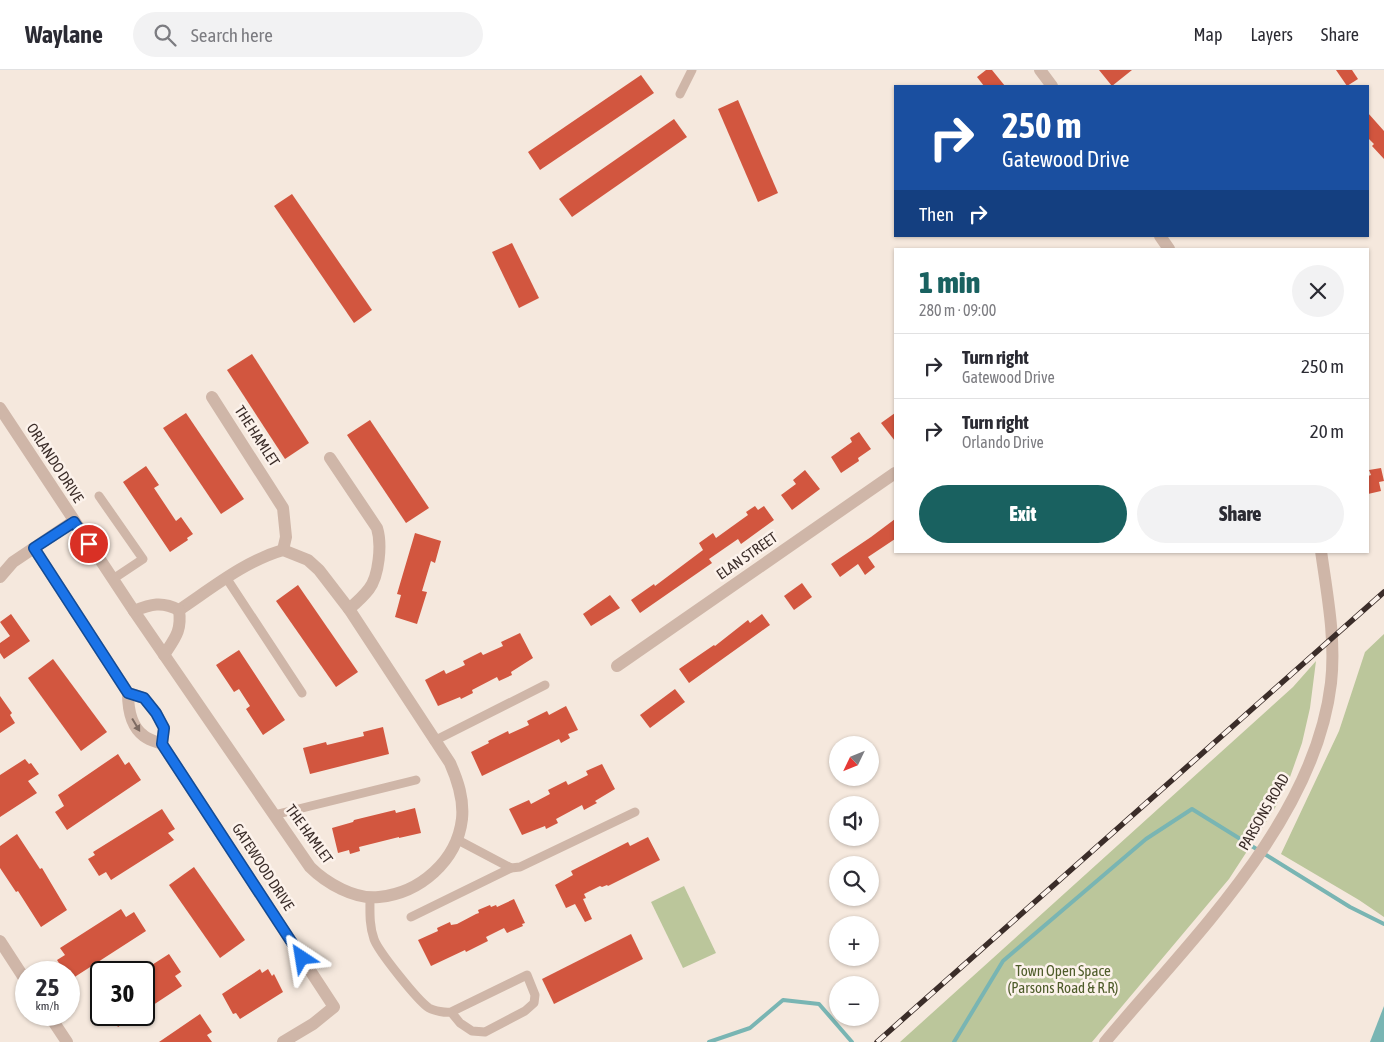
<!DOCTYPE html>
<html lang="en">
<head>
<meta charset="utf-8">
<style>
	:root { --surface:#fff; --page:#f2f2f3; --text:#2b2b33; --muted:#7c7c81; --line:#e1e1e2; --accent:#196160 }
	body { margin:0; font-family:"Asap Condensed",sans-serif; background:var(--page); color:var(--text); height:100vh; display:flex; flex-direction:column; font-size:19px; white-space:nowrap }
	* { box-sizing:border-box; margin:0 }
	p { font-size:16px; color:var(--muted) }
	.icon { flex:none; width:28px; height:28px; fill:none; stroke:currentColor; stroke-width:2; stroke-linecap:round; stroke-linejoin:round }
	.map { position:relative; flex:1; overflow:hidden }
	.details { position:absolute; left:894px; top:178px; width:475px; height:305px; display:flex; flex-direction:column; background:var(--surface); border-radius:0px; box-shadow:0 1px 4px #0004 }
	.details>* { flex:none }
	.banner { position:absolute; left:894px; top:15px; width:475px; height:152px; border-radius:0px; box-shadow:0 1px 4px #0004; background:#1a4fa0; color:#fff; overflow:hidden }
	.needle { width:32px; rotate:227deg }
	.fabs { position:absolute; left:829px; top:666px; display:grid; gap:10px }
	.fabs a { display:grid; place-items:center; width:50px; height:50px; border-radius:50%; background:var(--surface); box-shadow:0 1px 4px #0004; font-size:25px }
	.speed { position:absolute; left:15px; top:891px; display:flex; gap:10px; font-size:25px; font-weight:700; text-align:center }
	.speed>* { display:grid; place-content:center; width:65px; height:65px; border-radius:50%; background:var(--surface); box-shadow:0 1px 4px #0004; line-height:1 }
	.speed small { font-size:12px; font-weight:400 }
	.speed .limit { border:2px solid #111; border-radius:8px; background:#fff; color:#111 }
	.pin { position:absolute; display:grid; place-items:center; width:42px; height:42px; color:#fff; margin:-21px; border:2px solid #fff; border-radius:50%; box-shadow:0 1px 5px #0007 }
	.me { position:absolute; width:55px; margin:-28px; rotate:327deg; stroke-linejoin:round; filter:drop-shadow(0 0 4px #0008) }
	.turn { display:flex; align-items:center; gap:18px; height:105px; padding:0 25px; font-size:22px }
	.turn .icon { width:65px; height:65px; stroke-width:2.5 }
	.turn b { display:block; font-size:35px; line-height:42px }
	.then { display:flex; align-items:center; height:48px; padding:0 25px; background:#0003; gap:10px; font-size:19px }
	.round { display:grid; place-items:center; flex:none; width:52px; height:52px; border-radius:26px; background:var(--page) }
	.head { display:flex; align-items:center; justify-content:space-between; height:85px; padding:0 25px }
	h1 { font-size:30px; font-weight:800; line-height:38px; color:var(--accent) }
	.action { display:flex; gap:10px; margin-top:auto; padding:10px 25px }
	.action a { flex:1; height:58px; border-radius:30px; background:var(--accent); color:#fff; font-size:20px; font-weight:800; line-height:58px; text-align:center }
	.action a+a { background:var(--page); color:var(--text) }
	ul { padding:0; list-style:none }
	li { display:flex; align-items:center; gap:15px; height:65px; padding:0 25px; border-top:1px solid var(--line) }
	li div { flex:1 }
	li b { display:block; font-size:19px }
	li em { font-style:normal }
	header { display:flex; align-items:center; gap:30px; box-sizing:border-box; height:70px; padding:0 25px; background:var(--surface); border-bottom:1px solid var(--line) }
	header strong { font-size:24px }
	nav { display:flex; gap:28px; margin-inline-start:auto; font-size:18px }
	.search { width:350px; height:45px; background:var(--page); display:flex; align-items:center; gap:12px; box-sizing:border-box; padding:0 18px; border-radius:28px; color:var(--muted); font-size:19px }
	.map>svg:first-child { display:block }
	.green { fill:#bbc69b }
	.water { fill:#79b5b3 }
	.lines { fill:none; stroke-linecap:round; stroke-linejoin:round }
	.stream { stroke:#79b5b3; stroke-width:4 }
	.building { fill:#d2563f }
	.service { stroke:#cfb6a8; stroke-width:9 }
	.minor { stroke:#cfb6a8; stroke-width:12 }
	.rail-casing { stroke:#3b2d29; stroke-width:5.5 }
	.rail { stroke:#fcf2eb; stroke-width:4; stroke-dasharray:11; stroke-linecap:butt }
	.oneway { fill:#7e6b62 }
	.route-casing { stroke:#114b97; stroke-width:12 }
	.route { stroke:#1a73e8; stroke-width:9 }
	.labels { text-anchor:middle; stroke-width:5; stroke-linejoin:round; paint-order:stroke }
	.street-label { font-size:15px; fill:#3b2d29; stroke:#fcf2eb }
	.park-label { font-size:15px; fill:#4e5c2a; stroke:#fcf2eb }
</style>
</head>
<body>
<header>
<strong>Waylane</strong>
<div class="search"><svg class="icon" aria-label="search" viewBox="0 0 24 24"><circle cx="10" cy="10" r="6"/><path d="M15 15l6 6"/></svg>Search here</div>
<nav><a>Map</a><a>Layers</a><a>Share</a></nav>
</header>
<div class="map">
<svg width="1384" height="972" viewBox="0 0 1384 972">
	<rect width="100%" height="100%" fill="#f5e8dd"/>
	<g class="green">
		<path d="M1384 564V847L1359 830 1281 784 1339 661 1365 582Z"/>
		<path d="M1316 591 1310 638 1302 673 1290 707 1275 738 1229 809 1092 972H900L1293 617Z"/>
		<path d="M684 816 716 883 683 898 651 832Z"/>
	</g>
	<path class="water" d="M1384 936V972H1370Z"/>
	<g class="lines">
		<g class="stream">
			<path d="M709 972 750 958 783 930 819 934 852 972"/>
			<path d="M954 972 1003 891 1146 769 1192 739 1350 837 1384 854"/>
		</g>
	</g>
	<g class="building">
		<path d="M986 0H992L1005 16H984L977 7Z"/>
		<path d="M1099 0H1132L1112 16Z"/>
		<path d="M1336 0H1352L1358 9 1347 16Z"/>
		<path d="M641 5 654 23 540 100 528 82Z"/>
		<path d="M738 30 778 123 758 132 718 39Z"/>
		<path d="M1368 43 1384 61V89L1372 76 1374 74 1368 68Z"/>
		<path d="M674 49 687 67 572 147 559 129Z"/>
		<path d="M292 124 372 240 354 253 274 136Z"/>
		<path d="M512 173 539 228 519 238 492 182Z"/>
		<path d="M252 284 309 373 285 389 227 300Z"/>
		<path d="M186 343 244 429 221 444 163 358Z"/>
		<path d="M895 343V371L881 353Z"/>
		<path d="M370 350 429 438 406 453 347 365Z"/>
		<path d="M859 362 871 379 858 388 859 391 841 403 831 387 852 372 850 368Z"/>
		<path d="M146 396 159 415 154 418 176 451 181 447 193 464 187 468 188 470 170 482 123 412Z"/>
		<path d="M1381 398 1384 411 1379 412 1381 421 1368 424V406L1371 405 1369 400Z"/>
		<path d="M805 400 820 419 792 440 781 425 796 414 793 410Z"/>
		<path d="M755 436 758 440 764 436 774 450 741 474 738 469 709 489 712 493 640 543 631 530 654 514 655 516 703 480 699 473 713 463 716 468 748 445 746 442Z"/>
		<path d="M895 449V469L868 487 875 497 865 505 858 494 840 507 831 494 871 467Z"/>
		<path d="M415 463 441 471 435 493 431 491 422 521 427 522 417 554 395 547 401 525 397 524Z"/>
		<path d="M802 513 812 527 794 540 784 526Z"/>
		<path d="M298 515 358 602 336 617 276 531Z"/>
		<path d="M610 525 620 538 591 556 583 544Z"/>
		<path d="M11 544 30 571 4 589 0 583V573L10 566 0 552Z"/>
		<path d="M762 544 770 555 689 613 679 599 714 575 715 576 748 550 750 553Z"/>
		<path d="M520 563 533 588 511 602 512 605 499 611 497 607 472 620 473 623 461 629 460 627 438 636 425 610 444 600 446 604 465 595 463 591 481 582 483 585 503 576 501 572Z"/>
		<path d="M239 580 285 650 263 665 246 639 250 636 239 619 234 622 216 595Z"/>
		<path d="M53 589 107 662 81 681 28 608Z"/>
		<path d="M675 619 685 632 650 658 640 645Z"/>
		<path d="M0 626 12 643 10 645 15 653 0 663Z"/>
		<path d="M566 636 578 660 568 664 570 668 561 673 559 669 482 706 471 682 489 673 488 671 508 661 509 664 529 655 527 651 547 641 549 645Z"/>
		<path d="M383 657 389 684 310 704 303 678 326 672 327 675 364 666 363 662Z"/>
		<path d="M118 684 125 695 129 692 141 710 67 760 55 742 64 736 58 725Z"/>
		<path d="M25 689 29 694 31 693 39 704 28 711 37 723 0 747V705Z"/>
		<path d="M602 694 615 719 595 731 597 733 584 740 582 735 556 749 558 753 546 759 545 756 522 765 509 739 529 730 531 734 550 724 548 720 566 711 568 715 588 705 586 701Z"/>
		<path d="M415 738 421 763 399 768V767L359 777 360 781 350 784 349 780 338 783 332 758 353 752 354 750 395 740 396 743Z"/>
		<path d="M162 739 175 759 168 763 174 770 111 810 106 802 99 806 88 789 95 785 93 782Z"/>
		<path d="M17 764 40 799 42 798 67 840 41 857 18 821 16 822 0 798V776Z"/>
		<path d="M648 767 660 790 608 816 607 815 602 817 600 816 584 824 586 828 583 829 592 849 585 852 575 834 566 838 555 815 573 805 571 801 628 772 630 776Z"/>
		<path d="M194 797 245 870 220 888 169 815Z"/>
		<path d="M514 829 525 853 522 854 523 856 507 863 504 858 486 867 488 871 466 882 465 880 431 896 418 870 438 861 437 858 450 852 451 855 457 854 476 844 479 843 478 840 490 835 491 837 496 835 497 837Z"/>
		<path d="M121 839 126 847 134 842 146 861 70 910 69 902H65L57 890 65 885 60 878Z"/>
		<path d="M631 864 643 889 554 934 542 909Z"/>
		<path d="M169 884 181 902 175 906 182 916 144 941V900Z"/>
		<path d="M260 899 262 903 268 899 272 906 274 904 283 922 240 949 236 943 233 944 222 924Z"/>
		<path d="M200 944 212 962 207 965 212 972H159Z"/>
		<path d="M110 945H137L118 957Z"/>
	</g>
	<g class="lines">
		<g class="service">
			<path d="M680 24 692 0"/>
			<path d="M99 426 143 489 113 509"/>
			<path d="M227 509 302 623"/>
			<path d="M434 671 545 615"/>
			<path d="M274 745 416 710"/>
			<path d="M456 769 511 798 520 797 635 742"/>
			<path d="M370 827C370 841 369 855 374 869 378 881 418 931 429 938 434 941 446 943 451 942L527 905 535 925 534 933 525 941 485 962 472 961 460 953 451 942"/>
			<path d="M411 847 511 798"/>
		</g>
		<g class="minor">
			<path d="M1040 0 1052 16"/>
			<path d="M1160 166 1169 179"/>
			<path d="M0 338 134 541 310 797C326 813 355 830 379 827 420 823 457 791 462 749 464 729 458 711 450 693L349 539 319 500 308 490 283 480 286 467 283 438 212 327"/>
			<path d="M330 388 377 458C382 474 379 506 369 519 363 527 356 533 349 539"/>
			<path d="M34 478 128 623C128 638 130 656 144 666 149 670 157 672 162 674L334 937 313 954 283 972"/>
			<path d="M0 507 13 492 74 451"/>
			<path d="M179 540C212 518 245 491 283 480"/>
			<path d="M134 541C151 534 162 531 179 540"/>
			<path d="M164 585C175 568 182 561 179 540"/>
			<path d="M617 596 895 403"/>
			<path d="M128 623 144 628 156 643 164 658 162 674"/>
			<path d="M0 871 26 911"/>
			<path d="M49 945 67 972"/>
			<path d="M1105 972C1190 870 1315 751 1331 613 1336 569 1327 524 1321 481"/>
		</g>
		<defs>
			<path id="rail" d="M877 972 1384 522"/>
		</defs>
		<use href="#rail" class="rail-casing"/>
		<use href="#rail" class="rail"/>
	</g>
	<defs><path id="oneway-solid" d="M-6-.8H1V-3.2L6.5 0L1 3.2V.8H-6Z" transform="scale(1.25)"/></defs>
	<use class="oneway" href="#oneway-solid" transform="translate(136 655) rotate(59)"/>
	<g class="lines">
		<defs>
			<path id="route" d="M89 474 74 452 34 478 128 623 144 628 156 643 164 658 162 674 302 888"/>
		</defs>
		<use href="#route" class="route-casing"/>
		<use href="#route" class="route"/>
	</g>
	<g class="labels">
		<g class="street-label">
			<text transform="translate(257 366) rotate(57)" y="5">THE HAMLET</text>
			<text transform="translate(55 393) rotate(57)" y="5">ORLANDO DRIVE</text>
			<text transform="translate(747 486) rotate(-35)" y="5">ELAN STREET</text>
			<text transform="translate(1264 742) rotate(-60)" y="5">PARSONS ROAD</text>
			<text transform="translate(309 764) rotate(54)" y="5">THE HAMLET</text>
			<text transform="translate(263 797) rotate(57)" y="5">GATEWOOD DRIVE</text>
		</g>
		<g class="park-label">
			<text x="1063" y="906">Town Open Space<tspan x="1063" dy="17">(Parsons Road &amp; R.R)</tspan></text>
		</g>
	</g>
</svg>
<div class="fabs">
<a><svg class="needle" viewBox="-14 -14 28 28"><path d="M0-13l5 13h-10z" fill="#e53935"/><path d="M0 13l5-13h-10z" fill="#7c7c81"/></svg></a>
<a><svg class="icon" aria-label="sound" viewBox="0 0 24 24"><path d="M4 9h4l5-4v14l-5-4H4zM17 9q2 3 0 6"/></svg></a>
<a><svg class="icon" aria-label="search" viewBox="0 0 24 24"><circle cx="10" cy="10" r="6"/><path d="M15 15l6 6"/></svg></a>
<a>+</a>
<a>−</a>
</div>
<div class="speed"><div>25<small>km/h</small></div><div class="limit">30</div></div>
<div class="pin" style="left:89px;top:474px;background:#d93025"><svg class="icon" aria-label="arrive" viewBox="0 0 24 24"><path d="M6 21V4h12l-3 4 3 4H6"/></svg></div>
<svg class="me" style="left:302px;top:888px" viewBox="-20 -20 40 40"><path d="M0-17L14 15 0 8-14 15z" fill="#1a73e8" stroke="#fff" stroke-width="4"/></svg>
<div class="banner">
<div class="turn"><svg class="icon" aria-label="right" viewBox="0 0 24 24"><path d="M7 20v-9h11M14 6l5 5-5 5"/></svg><div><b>250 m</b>Gatewood Drive</div></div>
<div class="then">Then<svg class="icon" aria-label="right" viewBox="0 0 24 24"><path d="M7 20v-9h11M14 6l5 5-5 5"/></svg></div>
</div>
<section class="details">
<div class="head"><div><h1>1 min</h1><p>280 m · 09:00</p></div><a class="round"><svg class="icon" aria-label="close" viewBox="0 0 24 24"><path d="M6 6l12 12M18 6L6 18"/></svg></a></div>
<ul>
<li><svg class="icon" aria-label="right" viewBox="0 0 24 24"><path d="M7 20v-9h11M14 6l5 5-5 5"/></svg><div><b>Turn right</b><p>Gatewood Drive</p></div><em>250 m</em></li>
<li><svg class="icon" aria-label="right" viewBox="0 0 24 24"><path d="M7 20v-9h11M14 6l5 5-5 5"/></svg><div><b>Turn right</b><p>Orlando Drive</p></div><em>20 m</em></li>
</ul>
<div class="action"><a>Exit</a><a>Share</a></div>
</section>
</div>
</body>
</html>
